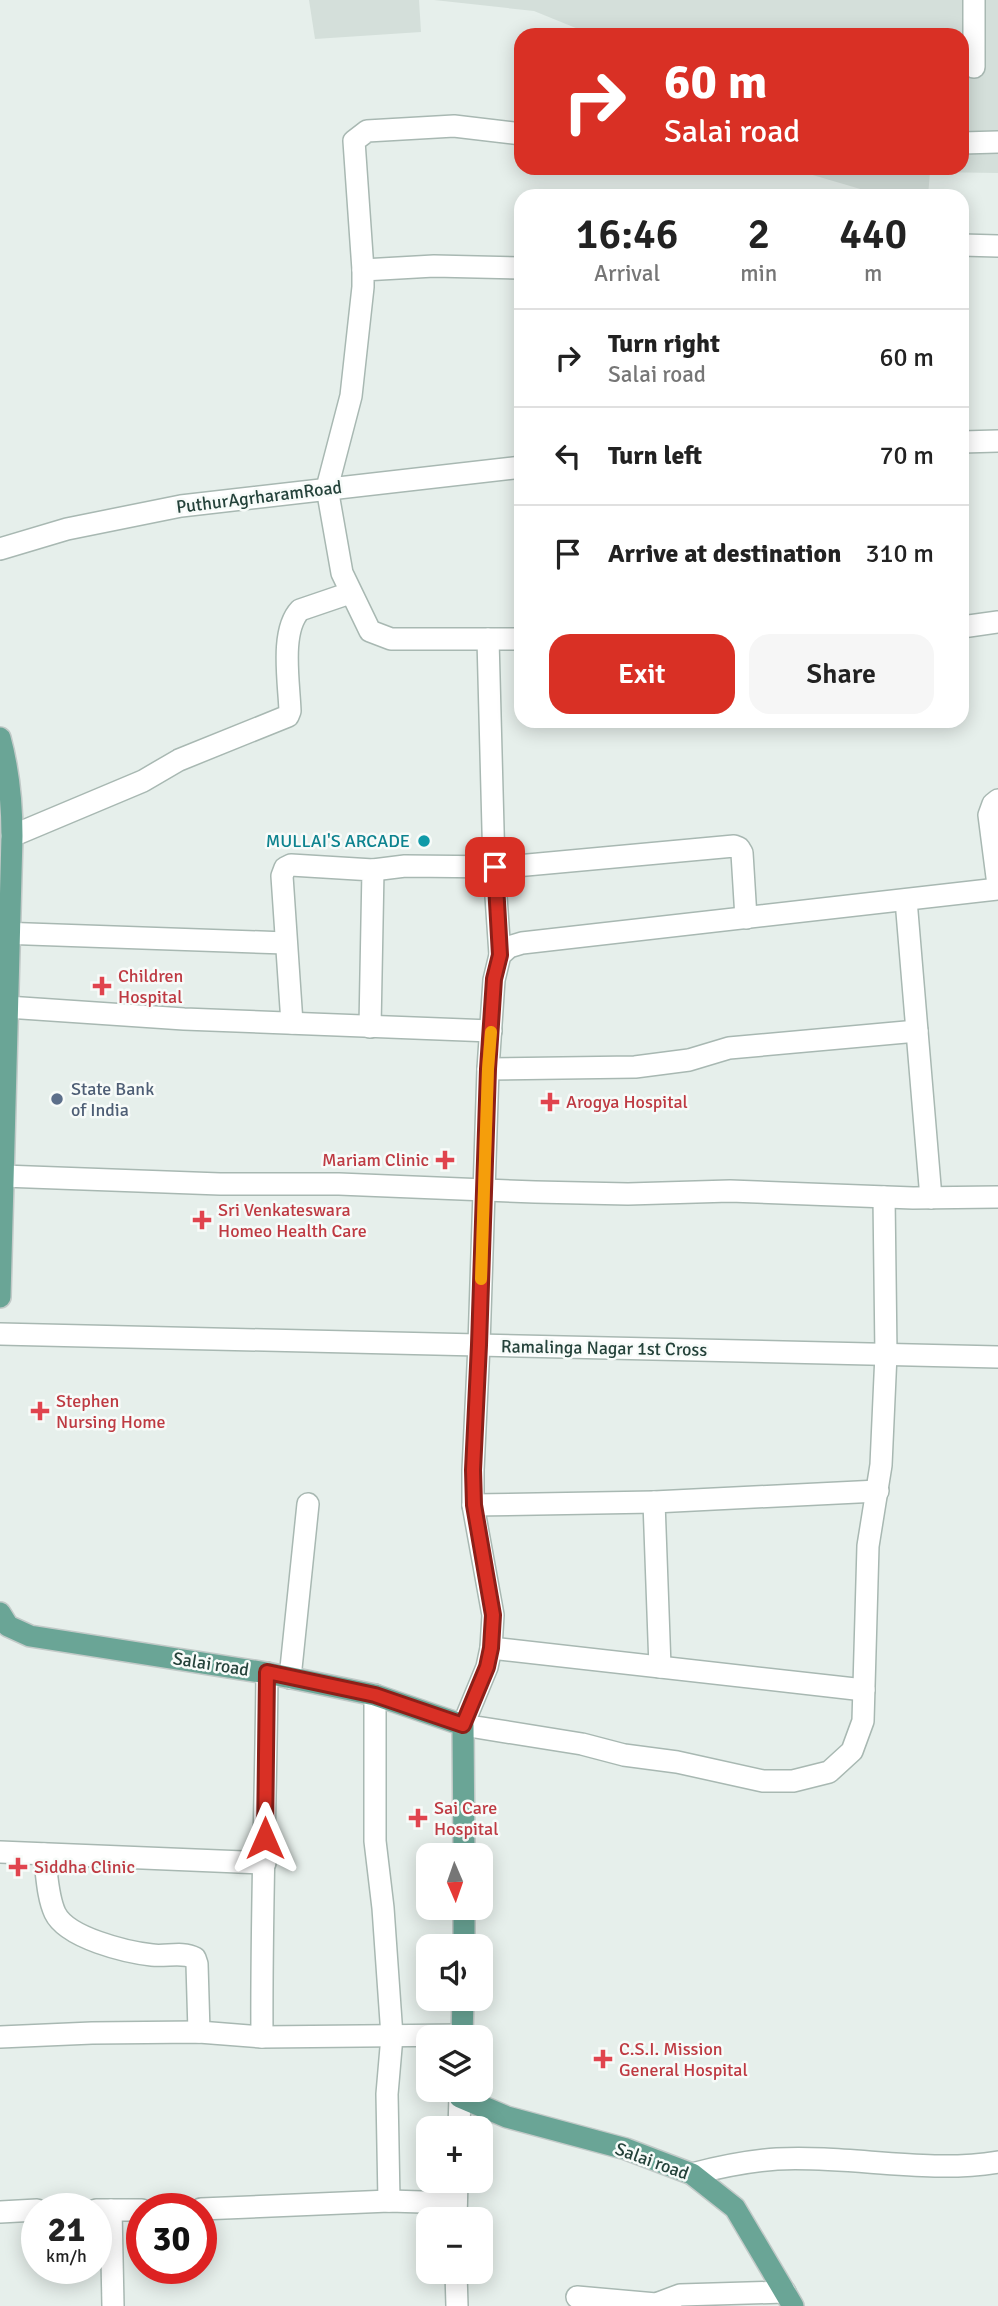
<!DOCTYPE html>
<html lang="en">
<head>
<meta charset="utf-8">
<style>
	:root { --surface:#fff; --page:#f6f6f6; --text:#222; --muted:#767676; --line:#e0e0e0; --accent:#d93025 }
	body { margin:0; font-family:Signika,sans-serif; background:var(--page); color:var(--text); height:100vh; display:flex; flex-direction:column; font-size:26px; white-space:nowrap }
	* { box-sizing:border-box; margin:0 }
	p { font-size:23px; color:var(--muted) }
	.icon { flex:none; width:38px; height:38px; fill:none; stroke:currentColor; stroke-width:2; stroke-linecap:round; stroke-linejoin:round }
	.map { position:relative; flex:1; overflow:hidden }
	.drawer { position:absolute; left:514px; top:189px; width:455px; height:539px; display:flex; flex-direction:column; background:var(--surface); border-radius:21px; box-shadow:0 4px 18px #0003 }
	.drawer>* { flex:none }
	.hud { position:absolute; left:514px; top:28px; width:455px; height:147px; border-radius:21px; box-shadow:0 4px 18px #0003; background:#d93025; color:#fff; overflow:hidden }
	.needle { width:46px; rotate:178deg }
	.controls { position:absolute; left:416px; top:1843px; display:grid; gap:14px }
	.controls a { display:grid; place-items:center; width:77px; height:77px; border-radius:14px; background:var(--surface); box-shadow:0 4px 18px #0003; font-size:35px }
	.speed { position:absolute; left:21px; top:2193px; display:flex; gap:14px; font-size:35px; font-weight:700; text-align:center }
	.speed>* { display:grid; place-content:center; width:91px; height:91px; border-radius:50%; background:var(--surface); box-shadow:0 4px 18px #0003; line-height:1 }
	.speed small { font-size:18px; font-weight:400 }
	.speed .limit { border:10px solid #d22; background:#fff; color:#111 }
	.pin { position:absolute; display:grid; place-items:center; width:60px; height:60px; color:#fff; margin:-30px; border-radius:14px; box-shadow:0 4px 10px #0006 }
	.me { position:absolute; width:77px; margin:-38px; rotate:0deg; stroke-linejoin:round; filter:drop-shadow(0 0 5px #0008) }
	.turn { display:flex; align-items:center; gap:24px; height:147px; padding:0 35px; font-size:32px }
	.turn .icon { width:91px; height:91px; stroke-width:2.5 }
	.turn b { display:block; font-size:49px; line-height:60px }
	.eta { display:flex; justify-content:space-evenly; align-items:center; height:119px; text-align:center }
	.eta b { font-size:42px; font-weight:600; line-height:49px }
	.button { display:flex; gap:14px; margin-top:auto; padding:14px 35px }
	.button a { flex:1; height:80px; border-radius:21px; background:var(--accent); color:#fff; font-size:28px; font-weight:600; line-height:80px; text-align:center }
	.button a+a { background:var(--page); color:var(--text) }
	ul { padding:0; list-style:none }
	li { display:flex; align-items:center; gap:21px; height:98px; padding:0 35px; border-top:2px solid var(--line) }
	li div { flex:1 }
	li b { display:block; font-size:26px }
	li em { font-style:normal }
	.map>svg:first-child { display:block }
	.built { fill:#d4dfda }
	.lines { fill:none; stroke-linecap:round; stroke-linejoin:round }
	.minor-casing { stroke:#a8b8b2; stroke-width:24 }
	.major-casing { stroke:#c2cac8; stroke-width:24 }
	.minor { stroke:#fff; stroke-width:21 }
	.major { stroke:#6aa596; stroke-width:21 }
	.route-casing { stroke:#8d1f18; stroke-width:18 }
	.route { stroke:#d93025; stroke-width:12 }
	.slow { stroke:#f59e0b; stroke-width:12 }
	.culture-dot { fill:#0f9aa8; stroke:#f7fbf9; stroke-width:2.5 }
	.health-dot { fill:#e0444e; stroke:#f7fbf9; stroke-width:2.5 }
	.service-dot { fill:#5c6f8a; stroke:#f7fbf9; stroke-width:2.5 }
	.labels { text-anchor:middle; stroke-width:5; stroke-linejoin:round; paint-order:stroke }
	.street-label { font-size:18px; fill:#24423a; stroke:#f7fbf9 }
	.culture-label { font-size:18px; fill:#0d838f; stroke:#f7fbf9; text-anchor:end }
	.health-label { font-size:18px; fill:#be3a42; stroke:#f7fbf9; text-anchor:start }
	.service-label { font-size:18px; fill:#4e5e75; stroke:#f7fbf9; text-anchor:start }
</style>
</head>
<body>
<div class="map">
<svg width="998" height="2306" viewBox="0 0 998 2306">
	<rect width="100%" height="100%" fill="#e6efeb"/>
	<g class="built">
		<path d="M309 0H419L421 32 315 39Z"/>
		<path d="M434 0H998V173L930 172 928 196H884L789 168H962V35H593L534 11Z"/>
	</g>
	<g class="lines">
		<defs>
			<g id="minor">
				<path d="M974 0V67"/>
				<path d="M962 143 998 142"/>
				<path d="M962 245 998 246"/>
				<path d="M522 268 434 266 363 270V287L351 396 327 488 342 573 370 631 391 639H522"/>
				<path d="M363 270 354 141 367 131 454 126 522 134"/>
				<path d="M962 442 998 441"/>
				<path d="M0 549 67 529 181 506 522 467"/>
				<path d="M962 627 998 622"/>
				<path d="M488 639 494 867 500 955"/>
				<path d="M998 800 993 804 989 815 998 885"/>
				<path d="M12 836 143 781 179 760 288 716 290 711C289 682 280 631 300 610L350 593"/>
				<path d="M373 870 405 866 505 867 734 846 739 848 742 853 746 918"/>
				<path d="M906 900 931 1198"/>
				<path d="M0 933 286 943"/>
				<path d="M7 1007 184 1019 491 1031"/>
				<path d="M292 1023 282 876 285 868 291 865 373 870 370 1027"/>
				<path d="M488 1069 635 1067 689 1060 729 1048 917 1031"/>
				<path d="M3 1176 220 1184H339L535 1192 628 1194 730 1191 913 1198 998 1197"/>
				<path d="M884 1197 886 1354 881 1465 868 1546 863 1721 852 1751 829 1772 793 1781H763L677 1762 624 1755 582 1744 463 1725 487 1667 491 1648 493 1615 473 1505V1470L479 1345 488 1069 494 980 500 955 509 947 522 943 998 889"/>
				<path d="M0 1334 998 1357"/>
				<path d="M473 1505 654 1502"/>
				<path d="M491 1648 864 1690"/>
				<path d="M660 1667 654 1502 878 1491"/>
				<path d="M290 1678 308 1504"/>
				<path d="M375 1695V1841L383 1908 392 2036 387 2094 389 2201"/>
				<path d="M0 1852 265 1863"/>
				<path d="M44 1854C47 1872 47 1896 55 1913 67 1938 126 1952 152 1955 166 1957 182 1951 195 1958L197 1964 199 2032"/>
				<path d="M0 2037 92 2033 199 2032 262 2037 462 2035"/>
				<path d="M262 2037C261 1916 266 1794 267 1673"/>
				<path d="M459 2128 460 2097"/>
				<path d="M692 2174C719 2167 749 2161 777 2159 850 2155 925 2174 998 2162"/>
				<path d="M201 2209 389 2201 456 2203"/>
				<path d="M96 2210H142"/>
				<path d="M111 2210 113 2306"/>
				<path d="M0 2212 37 2210"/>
				<path d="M456 2219 457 2180"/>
				<path d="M456 2272 457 2306"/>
				<path d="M577 2297 656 2304 680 2295 785 2292"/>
			</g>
			<g id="major">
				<path d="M0 738C9 771 12 802 12 836L0 1297"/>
				<path d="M0 1613 8 1626 30 1636 267 1673 375 1695 463 1725 464 1855"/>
				<path d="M464 1946V1908"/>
				<path d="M462 2037 463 1998"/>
				<path d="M460 2090V2097L507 2117 626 2149 692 2174 735 2208 793 2306"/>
			</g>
		</defs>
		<use href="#minor" class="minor-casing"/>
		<use href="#major" class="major-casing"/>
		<use href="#minor" class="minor"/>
		<use href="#major" class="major"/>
	</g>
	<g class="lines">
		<defs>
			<path id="route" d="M265 1838 267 1672 375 1695 463 1725 487 1667 491 1648 493 1615 474 1505 473 1470 479 1345 488 1069 494 979 500 955 495 867"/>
		</defs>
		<use href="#route" class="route-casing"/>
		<use href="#route" class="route"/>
		<path class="slow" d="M481 1279 488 1069 491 1032"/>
	</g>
	<circle class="culture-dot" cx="424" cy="841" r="7"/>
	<g class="health-dot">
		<path d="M98.5 975.5h7v7h7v7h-7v7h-7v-7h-7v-7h7z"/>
		<path d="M546.5 1091.5h7v7h7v7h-7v7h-7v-7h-7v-7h7z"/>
		<path d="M441.5 1149.5h7v7h7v7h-7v7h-7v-7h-7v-7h7z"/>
		<path d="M198.5 1209.5h7v7h7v7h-7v7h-7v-7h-7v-7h7z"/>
		<path d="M36.5 1400.5h7v7h7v7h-7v7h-7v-7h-7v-7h7z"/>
		<path d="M414.5 1807.5h7v7h7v7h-7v7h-7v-7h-7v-7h7z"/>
		<path d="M14.5 1856.5h7v7h7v7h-7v7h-7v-7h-7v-7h7z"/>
		<path d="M599.5 2048.5h7v7h7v7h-7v7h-7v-7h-7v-7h7z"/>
	</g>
	<circle class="service-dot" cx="57" cy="1099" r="7"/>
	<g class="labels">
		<g class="street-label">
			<text transform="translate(259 497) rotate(-7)" y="6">PuthurAgrharamRoad</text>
			<text transform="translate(604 1348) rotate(1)" y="6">Ramalinga Nagar 1st Cross</text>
			<text transform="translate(211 1664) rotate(9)" y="6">Salai road</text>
			<text transform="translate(652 2161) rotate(20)" y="6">Salai road</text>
		</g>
		<g class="culture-label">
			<text x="410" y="847">MULLAI'S ARCADE</text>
		</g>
		<g class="health-label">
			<text x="118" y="982">Children<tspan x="118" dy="21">Hospital</tspan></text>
			<text x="566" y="1108">Arogya Hospital</text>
			<text x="429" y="1166" text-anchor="end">Mariam Clinic</text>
			<text x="218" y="1216">Sri Venkateswara<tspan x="218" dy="21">Homeo Health Care</tspan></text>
			<text x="56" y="1407">Stephen<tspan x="56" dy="21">Nursing Home</tspan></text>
			<text x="434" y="1814">Sai Care<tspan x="434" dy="21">Hospital</tspan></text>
			<text x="34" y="1873">Siddha Clinic</text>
			<text x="619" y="2055">C.S.I. Mission<tspan x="619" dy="21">General Hospital</tspan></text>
		</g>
		<g class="service-label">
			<text x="71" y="1095">State Bank<tspan x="71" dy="21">of India</tspan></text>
		</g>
	</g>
</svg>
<div class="controls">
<a><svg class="needle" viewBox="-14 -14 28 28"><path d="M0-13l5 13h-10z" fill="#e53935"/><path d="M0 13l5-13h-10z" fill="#767676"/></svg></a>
<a><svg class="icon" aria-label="sound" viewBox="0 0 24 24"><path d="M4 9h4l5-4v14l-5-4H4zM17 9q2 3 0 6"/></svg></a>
<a><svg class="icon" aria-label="layers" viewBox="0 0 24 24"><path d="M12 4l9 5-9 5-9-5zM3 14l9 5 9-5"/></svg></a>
<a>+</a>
<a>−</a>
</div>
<div class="speed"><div>21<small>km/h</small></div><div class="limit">30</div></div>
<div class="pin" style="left:495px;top:867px;background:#d93025"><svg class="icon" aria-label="arrive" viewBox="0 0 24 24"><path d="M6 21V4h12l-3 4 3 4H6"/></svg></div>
<svg class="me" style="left:265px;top:1838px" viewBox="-20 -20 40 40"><path d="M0-17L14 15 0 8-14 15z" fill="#d93025" stroke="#fff" stroke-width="4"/></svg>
<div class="hud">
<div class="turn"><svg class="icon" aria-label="right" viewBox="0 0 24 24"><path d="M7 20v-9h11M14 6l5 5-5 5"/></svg><div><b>60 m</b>Salai road</div></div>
</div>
<section class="drawer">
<div class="eta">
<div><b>16:46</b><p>Arrival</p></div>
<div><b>2</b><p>min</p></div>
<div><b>440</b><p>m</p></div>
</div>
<ul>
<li><svg class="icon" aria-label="right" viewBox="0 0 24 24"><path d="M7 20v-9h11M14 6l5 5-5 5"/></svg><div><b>Turn right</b><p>Salai road</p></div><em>60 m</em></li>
<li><svg class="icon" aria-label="left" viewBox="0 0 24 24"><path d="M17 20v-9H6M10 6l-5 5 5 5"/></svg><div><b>Turn left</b></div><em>70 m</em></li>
<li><svg class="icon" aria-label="arrive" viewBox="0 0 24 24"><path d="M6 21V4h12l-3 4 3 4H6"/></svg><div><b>Arrive at destination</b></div><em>310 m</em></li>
</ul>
<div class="button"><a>Exit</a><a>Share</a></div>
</section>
</div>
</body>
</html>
